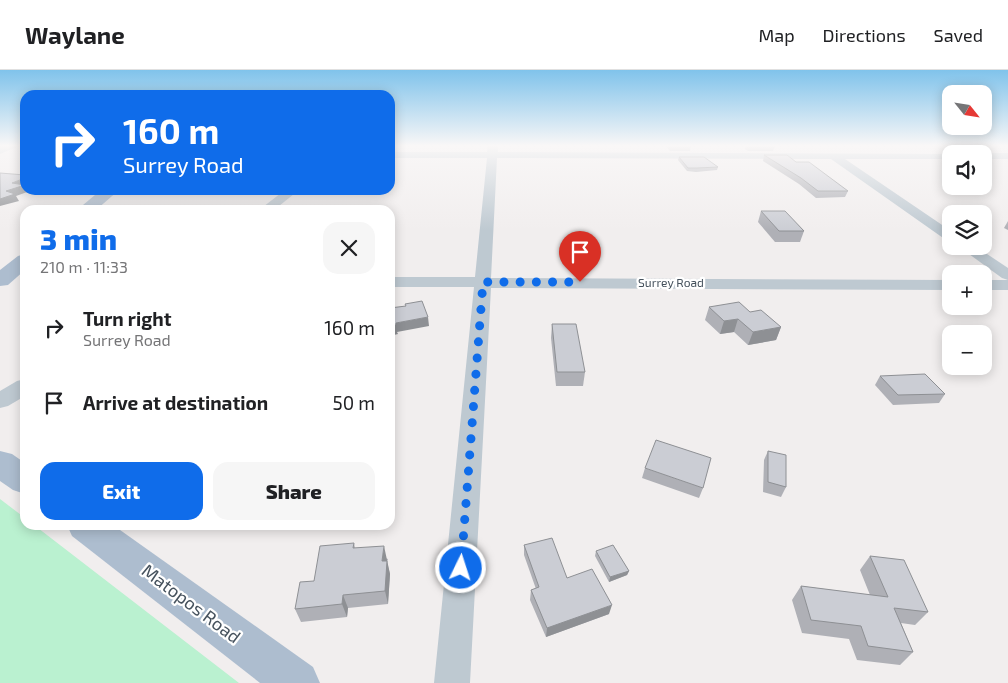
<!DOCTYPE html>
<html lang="en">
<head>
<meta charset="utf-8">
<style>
	:root { --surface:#fff; --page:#f6f6f6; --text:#202124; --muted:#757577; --line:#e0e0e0; --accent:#0f6cea }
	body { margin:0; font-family:"Exo 2",sans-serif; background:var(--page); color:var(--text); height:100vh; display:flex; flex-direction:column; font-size:19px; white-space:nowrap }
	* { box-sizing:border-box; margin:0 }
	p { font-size:16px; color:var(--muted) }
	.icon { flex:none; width:28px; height:28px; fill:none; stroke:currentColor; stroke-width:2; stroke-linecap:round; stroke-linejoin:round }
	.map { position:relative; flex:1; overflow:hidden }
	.sheet { position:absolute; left:20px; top:135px; width:375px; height:325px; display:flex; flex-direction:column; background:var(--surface); border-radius:15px; box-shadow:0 2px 12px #0003 }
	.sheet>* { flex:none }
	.guide { position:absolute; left:20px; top:20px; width:375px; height:105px; border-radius:15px; box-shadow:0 2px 12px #0003; background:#0f6cea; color:#fff; overflow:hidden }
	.needle { width:32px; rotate:120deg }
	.tools { position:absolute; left:942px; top:15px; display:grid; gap:10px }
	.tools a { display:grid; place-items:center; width:50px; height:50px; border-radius:10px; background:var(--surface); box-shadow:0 2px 12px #0003; font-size:25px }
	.pin { position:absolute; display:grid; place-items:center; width:42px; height:42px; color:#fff; margin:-51px -21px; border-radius:50% 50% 50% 0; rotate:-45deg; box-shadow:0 0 5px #0007 }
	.pin .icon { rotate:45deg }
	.me { position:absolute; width:55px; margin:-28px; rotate:4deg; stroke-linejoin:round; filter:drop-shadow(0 0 4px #0008) }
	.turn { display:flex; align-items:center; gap:18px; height:105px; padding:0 20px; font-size:22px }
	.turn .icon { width:65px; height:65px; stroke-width:2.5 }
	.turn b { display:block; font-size:35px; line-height:42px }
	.round { display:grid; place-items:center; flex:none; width:52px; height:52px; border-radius:15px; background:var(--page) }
	.overview { display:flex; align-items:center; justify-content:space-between; height:85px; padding:0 20px }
	h1 { font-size:30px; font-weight:800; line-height:38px; color:var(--accent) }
	.primary-button { display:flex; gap:10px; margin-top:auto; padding:10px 20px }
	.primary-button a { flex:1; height:58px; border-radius:15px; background:var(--accent); color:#fff; font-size:20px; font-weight:800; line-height:58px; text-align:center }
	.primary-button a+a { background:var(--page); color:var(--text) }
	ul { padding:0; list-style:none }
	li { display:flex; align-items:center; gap:15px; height:75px; padding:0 20px }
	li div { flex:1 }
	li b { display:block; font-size:19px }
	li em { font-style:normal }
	header { display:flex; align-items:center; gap:30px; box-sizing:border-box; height:70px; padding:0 25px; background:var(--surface); border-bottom:1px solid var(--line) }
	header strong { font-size:24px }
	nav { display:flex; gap:28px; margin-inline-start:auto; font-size:18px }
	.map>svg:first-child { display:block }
	.green { fill:#baf1d0 }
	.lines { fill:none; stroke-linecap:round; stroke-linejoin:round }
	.minor { fill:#bec9d1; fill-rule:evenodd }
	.major { fill:#adbdcf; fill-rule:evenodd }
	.wall { fill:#afb0b6 }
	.shaded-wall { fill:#8e9094 }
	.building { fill:#cbcdd4; stroke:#8e9094 }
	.route { stroke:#0f6cea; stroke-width:9; stroke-dasharray:0 16.2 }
	.labels { text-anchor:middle; stroke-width:4.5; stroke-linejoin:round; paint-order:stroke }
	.far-street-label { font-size:12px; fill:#46525d; stroke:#fff }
	.near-street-label { font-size:18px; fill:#46525d; stroke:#fff }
</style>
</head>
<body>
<header>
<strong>Waylane</strong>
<nav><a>Map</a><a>Directions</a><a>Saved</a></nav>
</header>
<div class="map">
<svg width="1008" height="613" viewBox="0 0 1008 613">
	<rect width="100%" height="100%" fill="#f1eeee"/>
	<path class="green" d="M0 429 25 448V455H34L239 613H0Z"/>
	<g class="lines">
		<g class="minor">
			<path d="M6 75H21L0 84V77Z"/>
			<path d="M488 75H498V82L955 84H951V89H845L951 161V171L946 170 831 89 497 88 491 208 951 210V220L491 218 470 613H434L474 217H390V207H475L487 88H390V82H487Z"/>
			<path d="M984 83H1008V89H984V84H980Z"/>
			<path d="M285 120H299L274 140H259Z"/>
			<path d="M958 176H975L1008 198V210L1002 208Z"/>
			<rect x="984" y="210" width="24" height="10"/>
			<path d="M25 309V326L8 336 0 338V321L17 311Z"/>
		</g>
		<g class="major">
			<path d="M101 120H119L96 140H77Z"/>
			<path d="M25 184V200L8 215 0 216V200L18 186Z"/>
			<path d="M0 381 12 384 25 393V424L13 420 0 411Z"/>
			<path d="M67 455H113L313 597 320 613H260L72 466Z"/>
		</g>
	</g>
	<g class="wall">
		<path d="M665 75H691L690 81H670Z"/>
		<path d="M746 75H775V76L773 81H748L745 79Z"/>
		<path d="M764 85 796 92 848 121 845 127 816 128 799 114 763 91Z"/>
		<path d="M679 87 718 97 717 100 696 102 687 101 678 90Z"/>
		<path d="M761 141 804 161 800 172H775L758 152Z"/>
		<path d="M1008 151V160L1004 158Z"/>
		<path d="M709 237 750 242 781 257 776 270 748 275 734 262 720 264 705 250Z"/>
		<path d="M552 254 585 302 583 316H556L551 268Z"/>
		<path d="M880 306 945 324 939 333 893 335 875 315Z"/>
		<path d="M768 381 786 417 781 427 763 422 764 390Z"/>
		<path d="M645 398 703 418 699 428 642 408Z"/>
		<path d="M354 473 355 478 388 489 387 492 390 504 388 534 348 538 347 547 301 552 295 539 314 511Z"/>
		<path d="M524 475 567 508 609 544 546 567 530 530 531 520 536 519 524 485Z"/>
		<path d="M596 481 629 501 627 505 609 512 595 486Z"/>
		<path d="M870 486 928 542 915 555 901 553 913 582 900 595 857 590 849 569 802 563 792 530 801 516 870 525 860 500Z"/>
	</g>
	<g class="shaded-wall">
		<path d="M25 108V120H29L30 121 16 126 19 131 0 136V129L12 113Z"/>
		<path d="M428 247 429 256 397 262 398 264 390 266V256L396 253Z"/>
		<path d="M738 249 734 262 720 264 724 251Z"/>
		<path d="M781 257 776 270 748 275 753 262Z"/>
		<path d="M384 476 390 504 388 534 385 521 382 491Z"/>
		<path d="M629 501 627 505 609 512 610 507Z"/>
		<path d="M343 525 348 538 347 547 342 534Z"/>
		<path d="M612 535 609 544 546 567 547 558Z"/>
	</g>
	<g class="building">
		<path d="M764 85H787L796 92H809L848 121H818L801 108Z"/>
		<path d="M679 87H704L718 97 697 98H688Z"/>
		<path d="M0 103 25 105V108L12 113 25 115 6 121 15 124 0 129Z"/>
		<path d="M761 141H785L804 161H779Z"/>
		<path d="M422 231 428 247 396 253V255L390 256V238L406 236 405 234Z"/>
		<path d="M739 232 750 242 761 240 781 257 753 262 738 249 724 251 709 237Z"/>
		<path d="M552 254H576L585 302H557Z"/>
		<path d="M925 304 945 324 898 325 880 306Z"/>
		<path d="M656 370 711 388 703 418 645 398Z"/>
		<path d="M768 381 786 385V417L768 412Z"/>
		<path d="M552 468 567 508 592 499 612 535 547 558 531 520 539 517 524 475Z"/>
		<path d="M354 473 353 478 384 476 382 491H387L385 521 343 525 342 534 295 539 300 512 314 511 320 476Z"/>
		<path d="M613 475 629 501 610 507 596 481Z"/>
		<path d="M870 486 904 490 928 542 894 538 913 582 868 576 861 556 811 550 801 516 888 527Z"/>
	</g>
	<linearGradient id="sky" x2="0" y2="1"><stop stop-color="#80c3eb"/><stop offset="0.47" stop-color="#f9f7f7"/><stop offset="1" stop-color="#f9f7f7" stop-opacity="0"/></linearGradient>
	<rect width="1008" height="161" fill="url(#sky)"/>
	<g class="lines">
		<path class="route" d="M461 498 483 212H580"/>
	</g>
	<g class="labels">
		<g class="far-street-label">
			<text x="671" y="217">Surrey Road</text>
		</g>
		<g class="near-street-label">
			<text transform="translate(191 534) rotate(37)" y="6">Matopos Road</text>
		</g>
	</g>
</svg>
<div class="tools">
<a><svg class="needle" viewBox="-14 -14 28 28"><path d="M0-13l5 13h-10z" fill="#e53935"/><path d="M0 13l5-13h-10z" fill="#757577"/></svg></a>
<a><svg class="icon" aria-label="sound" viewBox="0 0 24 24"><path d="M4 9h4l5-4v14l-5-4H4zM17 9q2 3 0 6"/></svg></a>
<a><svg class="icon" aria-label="layers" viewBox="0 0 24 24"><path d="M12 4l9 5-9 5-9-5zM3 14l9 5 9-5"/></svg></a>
<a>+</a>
<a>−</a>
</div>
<div class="pin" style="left:580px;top:212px;background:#d93025"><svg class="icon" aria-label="arrive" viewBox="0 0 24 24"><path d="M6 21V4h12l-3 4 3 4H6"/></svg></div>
<svg class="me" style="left:461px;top:498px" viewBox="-20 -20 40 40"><circle r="17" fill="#0f6cea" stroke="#fff" stroke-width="3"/><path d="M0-11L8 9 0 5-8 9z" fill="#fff"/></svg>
<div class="guide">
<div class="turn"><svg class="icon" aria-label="right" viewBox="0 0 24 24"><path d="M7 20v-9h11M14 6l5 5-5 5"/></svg><div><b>160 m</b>Surrey Road</div></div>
</div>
<section class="sheet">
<div class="overview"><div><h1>3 min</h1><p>210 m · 11:33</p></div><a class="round"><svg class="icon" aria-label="close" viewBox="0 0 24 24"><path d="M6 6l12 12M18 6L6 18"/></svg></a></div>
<ul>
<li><svg class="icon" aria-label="right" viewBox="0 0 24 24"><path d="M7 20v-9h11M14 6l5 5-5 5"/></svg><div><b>Turn right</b><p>Surrey Road</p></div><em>160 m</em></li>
<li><svg class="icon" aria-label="arrive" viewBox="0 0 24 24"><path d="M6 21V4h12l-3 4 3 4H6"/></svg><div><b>Arrive at destination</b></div><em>50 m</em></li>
</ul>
<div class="primary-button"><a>Exit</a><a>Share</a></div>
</section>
</div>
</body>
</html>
